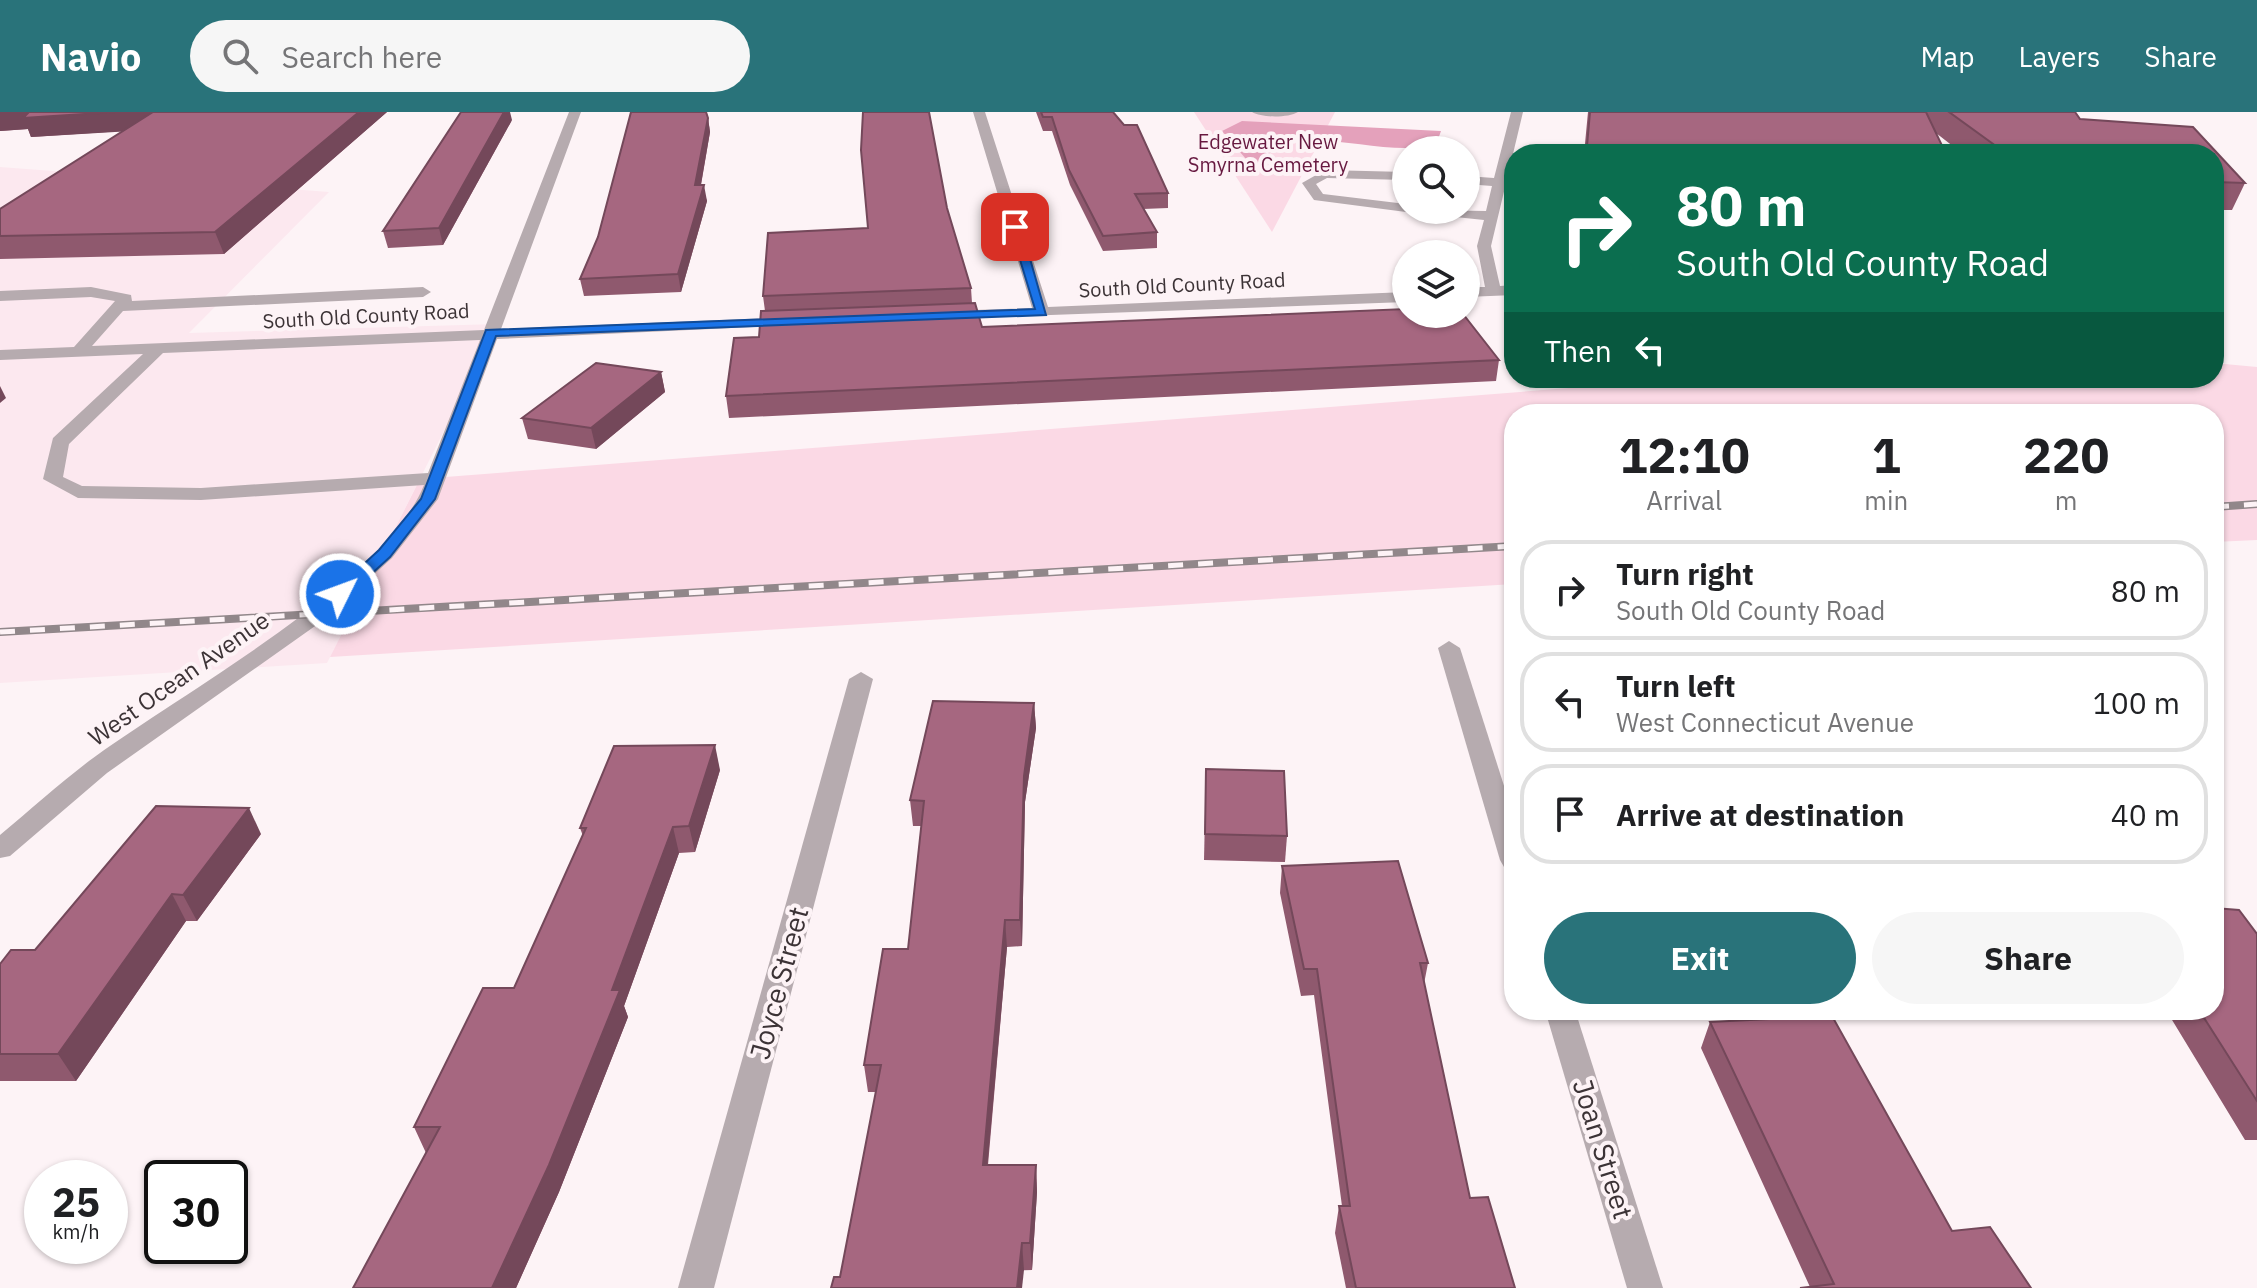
<!DOCTYPE html>
<html lang="en">
<head>
<meta charset="utf-8">
<style>
	:root { --surface:#fff; --page:#f6f6f6; --text:#202124; --muted:#757577; --line:#e0e0e0; --accent:#29737a }
	body { margin:0; font-family:"IBM Plex Sans",sans-serif; background:var(--page); color:var(--text); height:100vh; display:flex; flex-direction:column; font-size:30px; white-space:nowrap }
	* { box-sizing:border-box; margin:0 }
	p { font-size:26px; color:var(--muted) }
	.icon { flex:none; width:44px; height:44px; fill:none; stroke:currentColor; stroke-width:2; stroke-linecap:round; stroke-linejoin:round }
	.map { position:relative; flex:1; overflow:hidden }
	.details { position:absolute; left:1504px; top:292px; width:720px; height:616px; display:flex; flex-direction:column; background:var(--surface); border-radius:32px; box-shadow:0 2px 6px #0004 }
	.details>* { flex:none }
	.banner { position:absolute; left:1504px; top:32px; width:720px; height:244px; border-radius:32px; box-shadow:0 2px 6px #0004; background:#0b6e4f; color:#fff; overflow:hidden }
	.controls { position:absolute; left:1392px; top:24px; display:grid; gap:16px }
	.controls a { display:grid; place-items:center; width:88px; height:88px; border-radius:50%; background:var(--surface); box-shadow:0 2px 6px #0004; font-size:40px }
	.speed { position:absolute; left:24px; top:1048px; display:flex; gap:16px; font-size:40px; font-weight:700; text-align:center }
	.speed>* { display:grid; place-content:center; width:104px; height:104px; border-radius:50%; background:var(--surface); box-shadow:0 2px 6px #0004; line-height:1 }
	.speed small { font-size:20px; font-weight:400 }
	.speed .limit { border:4px solid #111; border-radius:12px; background:#fff; color:#111 }
	.pin { position:absolute; display:grid; place-items:center; width:68px; height:68px; color:#fff; margin:-34px; border-radius:16px; box-shadow:0 4px 12px #0006 }
	.me { position:absolute; width:88px; margin:-44px; rotate:48deg; stroke-linejoin:round; filter:drop-shadow(0 0 6px #0008) }
	.turn { display:flex; align-items:center; gap:28px; height:168px; padding:0 40px; font-size:36px }
	.turn .icon { width:104px; height:104px; stroke-width:2.5 }
	.turn b { display:block; font-size:56px; line-height:68px }
	.then { display:flex; align-items:center; height:76px; padding:0 40px; background:#0003; gap:16px; font-size:30px }
	.eta { display:flex; justify-content:space-evenly; align-items:center; height:136px; text-align:center }
	.eta b { font-size:48px; font-weight:700; line-height:56px }
	.action { display:flex; gap:16px; margin-top:auto; padding:16px 40px }
	.action a { flex:1; height:92px; border-radius:48px; background:var(--accent); color:#fff; font-size:32px; font-weight:700; line-height:92px; text-align:center }
	.action a+a { background:var(--page); color:var(--text) }
	ul { padding:0; list-style:none }
	li { display:flex; align-items:center; gap:24px; height:100px; margin:0 16px 12px; padding:0 24px; border:4px solid var(--line); border-radius:32px }
	li div { flex:1 }
	li b { display:block; font-size:30px }
	li em { font-style:normal }
	header { display:flex; align-items:center; gap:48px; box-sizing:border-box; height:112px; padding:0 40px; background:var(--accent); color:#fff }
	header strong { font-size:38px }
	nav { display:flex; gap:44px; margin-inline-start:auto; font-size:28px }
	.search { width:560px; height:72px; background:var(--page); display:flex; align-items:center; gap:20px; box-sizing:border-box; padding:0 28px; border-radius:44px; color:var(--muted); font-size:30px }
	.map>svg:first-child { display:block }
	.built { fill:#fce8ef }
	.green { fill:#fbd9e5 }
	.water { fill:#e4a1bb }
	.lines { fill:none; stroke-linecap:round; stroke-linejoin:round }
	.minor { fill:#b6abaf; fill-rule:evenodd }
	.rail-casing { stroke:#91878a; stroke-width:8 }
	.rail { stroke:#fdf3f6; stroke-width:5; stroke-dasharray:15; stroke-linecap:butt }
	.wall { fill:#8f596e }
	.shaded-wall { fill:#74485a }
	.building { fill:#a66780; stroke:#74485a; stroke-width:2 }
	.route { fill:#1a73e8; stroke:#114b97; stroke-width:2 }
	.labels { text-anchor:middle; stroke-width:8; stroke-linejoin:round; paint-order:stroke }
	.far-park-label { font-size:20px; fill:#671940; stroke:#fdf3f6 }
	.far-street-label { font-size:20px; fill:#3c3336; stroke:#fdf3f6 }
	.street-label { font-size:24px; fill:#3c3336; stroke:#fdf3f6 }
	.near-street-label { font-size:28px; fill:#3c3336; stroke:#fdf3f6 }
</style>
</head>
<body>
<header>
<strong>Navio</strong>
<div class="search"><svg class="icon" aria-label="search" viewBox="0 0 24 24"><circle cx="10" cy="10" r="6"/><path d="M15 15l6 6"/></svg>Search here</div>
<nav><a>Map</a><a>Layers</a><a>Share</a></nav>
</header>
<div class="map">
<svg width="2257" height="1176" viewBox="0 0 2257 1176">
	<rect width="100%" height="100%" fill="#fdf3f6"/>
	<path class="built" d="M0 55 329 80 189 221 498 212 327 551 0 571Z"/>
	<g class="green">
		<path d="M1194 0H1335L1272 120Z"/>
		<path d="M2214 251 2257 255V428L2214 430V302H1514V472L330 545 420 367 1696 266H2214Z"/>
	</g>
	<path class="water" d="M1242 9 1441 19 1436 33C1387 44 1336 21 1286 31 1270 34 1269 49 1252 54L1222 19Z"/>
	<g class="lines">
		<g class="minor">
			<path d="M569 0H581L501 217 793 205 799 207V213L497 227 438 387 392 446 325 507 107 661 10 744 0 746V723C30 698 59 672 89 649 176 584 385 471 424 373L201 388 78 386 43 367 53 326 143 242 0 248V238L74 235 115 189 91 185 0 189V179L91 175 131 183 132 189 423 175 431 180 423 185 123 199 92 234 484 218ZM480 228 428 361 201 376 82 374 63 365 69 332 163 241Z"/>
			<path d="M973 0H985L1048 195 1406 180V190L940 207 938 204 946 199 1032 196Z"/>
			<path d="M1252 0H1298C1288 6 1262 6 1252 0Z"/>
			<path d="M1511 0H1523L1491 134 1500 174 1514 173V183L1466 185V175H1485L1477 134 1484 108 1427 102 1420 98 1486 99 1492 74 1466 72V64L1494 66Z"/>
			<path d="M1325 58 1406 60V68L1327 66 1316 72 1323 82 1406 92V98H1411L1406 100 1314 88 1302 71Z"/>
			<path d="M1449 529 1460 536 1514 705V757L1504 755 1500 748 1438 536Z"/>
			<path d="M861 560 873 567 714 1176H678L849 567Z"/>
			<path d="M1545 898H1575L1663 1176H1627Z"/>
		</g>
		<defs>
			<g id="rail">
				<path d="M2214 395 2257 392"/>
				<path d="M0 520 1514 434"/>
			</g>
		</defs>
		<use href="#rail" class="rail-casing"/>
		<use href="#rail" class="rail"/>
	</g>
	<g class="wall">
		<path d="M0 0H387L224 142 0 147V97L123 19 31 25 28 17 0 19Z"/>
		<path d="M1036 0H1113L1168 81V96L1143 97 1157 120V136L1103 139 1070 73 1052 19H1043Z"/>
		<path d="M1588 0H2075L2080 7 2193 15 2245 71 2232 98H2214V42H1963L1936 21 1946 42H1584Z"/>
		<path d="M708 6 710 20 701 73 707 89 681 180 584 184 580 167Z"/>
		<path d="M512 8 443 133 388 136 383 119Z"/>
		<path d="M947 96 971 176 972 191 982 215 1499 248 1496 269 729 306 726 284 759 225 765 199 763 184 868 116Z"/>
		<path d="M661 260 665 280 596 337 528 327 522 306Z"/>
		<path d="M1634 266H1662L1661 269Z"/>
		<path d="M1034 591 1036 616 1025 690 1022 834 1007 835 988 1053H1036L1037 1080 1032 1158 840 1165 876 980H868L864 953 908 837 921 714H913L910 688Z"/>
		<path d="M1206 657 1287 724 1285 750 1204 748Z"/>
		<path d="M720 658 695 740 679 741 624 894 628 905 559 1080 516 1176H353L426 1041 414 1015 514 876 583 724 580 716Z"/>
		<path d="M261 722 197 809H186L76 969H0V852L35 838Z"/>
		<path d="M1282 754 1428 851 1424 872 1470 1086 1515 1176H1346L1335 1121 1339 1094H1342L1314 883 1301 884 1280 781Z"/>
		<path d="M2257 822V1028H2245L2166 898H2214Z"/>
		<path d="M1710 910 1952 1119 2031 1176 1810 1175 1701 936Z"/>
	</g>
	<g class="shaded-wall">
		<path d="M0 0H158L165 17 31 25 28 17 0 19Z"/>
		<path d="M359 0H387L224 142 215 120Z"/>
		<path d="M504 0H510L512 8 443 133 439 116Z"/>
		<path d="M708 6 710 20 698 89 695 73Z"/>
		<path d="M704 73 707 89 681 180 678 162Z"/>
		<path d="M661 260 665 280 596 337 591 316Z"/>
		<path d="M0 274 6 286 0 291Z"/>
		<path d="M1034 591 1036 616 1025 690 1022 834 1020 808 1024 664Z"/>
		<path d="M715 633 720 658 695 740 689 714Z"/>
		<path d="M249 696 261 722 197 809 183 783Z"/>
		<path d="M673 715 679 741 624 894 628 905 559 1080 516 1176H492Z"/>
		<path d="M172 782 186 809 76 969 58 942Z"/>
		<path d="M1005 808 1007 835 985 1080 983 1053Z"/>
		<path d="M1036 1053 1037 1080 1032 1158 1030 1131Z"/>
		<path d="M1022 1131 1024 1158 1022 1176H1017Z"/>
	</g>
	<g class="building">
		<path d="M29 0H115L23 6Z"/>
		<path d="M153 0H359L215 120 0 124V97Z"/>
		<path d="M461 0H504L439 116 383 119Z"/>
		<path d="M631 0H706L708 6 695 73H704L678 162 580 167 598 125Z"/>
		<path d="M863 0H929L947 96 971 176 763 184 768 121 868 116 861 38Z"/>
		<path d="M1041 0H1113L1124 13H1137L1168 81 1135 82 1157 120 1103 124 1069 58 1052 5H1043Z"/>
		<path d="M1590 0H1926L1946 42H1662L1587 34Z"/>
		<path d="M1949 0H2075L2080 7 2193 15 2245 71 2214 70V42H2007Z"/>
		<path d="M975 191 982 215 1406 197V202H1463L1499 248 726 284 734 226 759 225 761 199Z"/>
		<path d="M596 251 661 260 591 316 522 306Z"/>
		<path d="M933 589 1034 591 1024 664 1020 808H1005L983 1053H1036L1030 1131H1022L1017 1176H831L834 1165H840L881 953H864L883 837H908L924 689 910 688Z"/>
		<path d="M715 633 689 714 673 715 612 878H620L549 1053 492 1176H353L440 1015H414L483 876H514L586 716H580L614 634Z"/>
		<path d="M1206 657 1284 659 1287 724 1205 722Z"/>
		<path d="M156 694 249 696 183 783 172 782 58 942H0V852L11 838H35Z"/>
		<path d="M1398 749 1428 851H1420L1470 1086 1488 1085 1515 1176H1356L1339 1094H1350L1317 857H1304L1282 754Z"/>
		<path d="M2214 796 2239 798 2257 822V989L2199 898H2214Z"/>
		<path d="M1832 904 1952 1119 1990 1115 2031 1176H1800L1834 1172 1710 910Z"/>
	</g>
	<path class="route" d="M1015 112 1021 115 1046 203 496 224 435 387 390 445 345 486H334L331 482 379 438 421 387 486 218 1035 197 1010 115Z"/>
	<g class="labels">
		<g class="far-park-label">
			<text x="1268" y="37">Edgewater New<tspan x="1268" dy="23">Smyrna Cemetery</tspan></text>
		</g>
		<g class="far-street-label">
			<text transform="translate(1182 173) rotate(-3)" y="7">South Old County Road</text>
			<text transform="translate(366 204) rotate(-3)" y="7">South Old County Road</text>
		</g>
		<g class="street-label">
			<text transform="translate(179 567) rotate(-35)" y="8">West Ocean Avenue</text>
		</g>
		<g class="near-street-label">
			<text transform="translate(779 871) rotate(-75)" y="10">Joyce Street</text>
			<text transform="translate(1603 1037) rotate(73)" y="10">Joan Street</text>
		</g>
	</g>
</svg>
<div class="controls">
<a><svg class="icon" aria-label="search" viewBox="0 0 24 24"><circle cx="10" cy="10" r="6"/><path d="M15 15l6 6"/></svg></a>
<a><svg class="icon" aria-label="layers" viewBox="0 0 24 24"><path d="M12 4l9 5-9 5-9-5zM3 14l9 5 9-5"/></svg></a>
</div>
<div class="speed"><div>25<small>km/h</small></div><div class="limit">30</div></div>
<div class="pin" style="left:1015px;top:115px;background:#d93025"><svg class="icon" aria-label="arrive" viewBox="0 0 24 24"><path d="M6 21V4h12l-3 4 3 4H6"/></svg></div>
<svg class="me" style="left:340px;top:482px" viewBox="-20 -20 40 40"><circle r="17" fill="#1a73e8" stroke="#fff" stroke-width="3"/><path d="M0-11L8 9 0 5-8 9z" fill="#fff"/></svg>
<div class="banner">
<div class="turn"><svg class="icon" aria-label="right" viewBox="0 0 24 24"><path d="M7 20v-9h11M14 6l5 5-5 5"/></svg><div><b>80 m</b>South Old County Road</div></div>
<div class="then">Then<svg class="icon" aria-label="left" viewBox="0 0 24 24"><path d="M17 20v-9H6M10 6l-5 5 5 5"/></svg></div>
</div>
<section class="details">
<div class="eta">
<div><b>12:10</b><p>Arrival</p></div>
<div><b>1</b><p>min</p></div>
<div><b>220</b><p>m</p></div>
</div>
<ul>
<li><svg class="icon" aria-label="right" viewBox="0 0 24 24"><path d="M7 20v-9h11M14 6l5 5-5 5"/></svg><div><b>Turn right</b><p>South Old County Road</p></div><em>80 m</em></li>
<li><svg class="icon" aria-label="left" viewBox="0 0 24 24"><path d="M17 20v-9H6M10 6l-5 5 5 5"/></svg><div><b>Turn left</b><p>West Connecticut Avenue</p></div><em>100 m</em></li>
<li><svg class="icon" aria-label="arrive" viewBox="0 0 24 24"><path d="M6 21V4h12l-3 4 3 4H6"/></svg><div><b>Arrive at destination</b></div><em>40 m</em></li>
</ul>
<div class="action"><a>Exit</a><a>Share</a></div>
</section>
</div>
</body>
</html>
